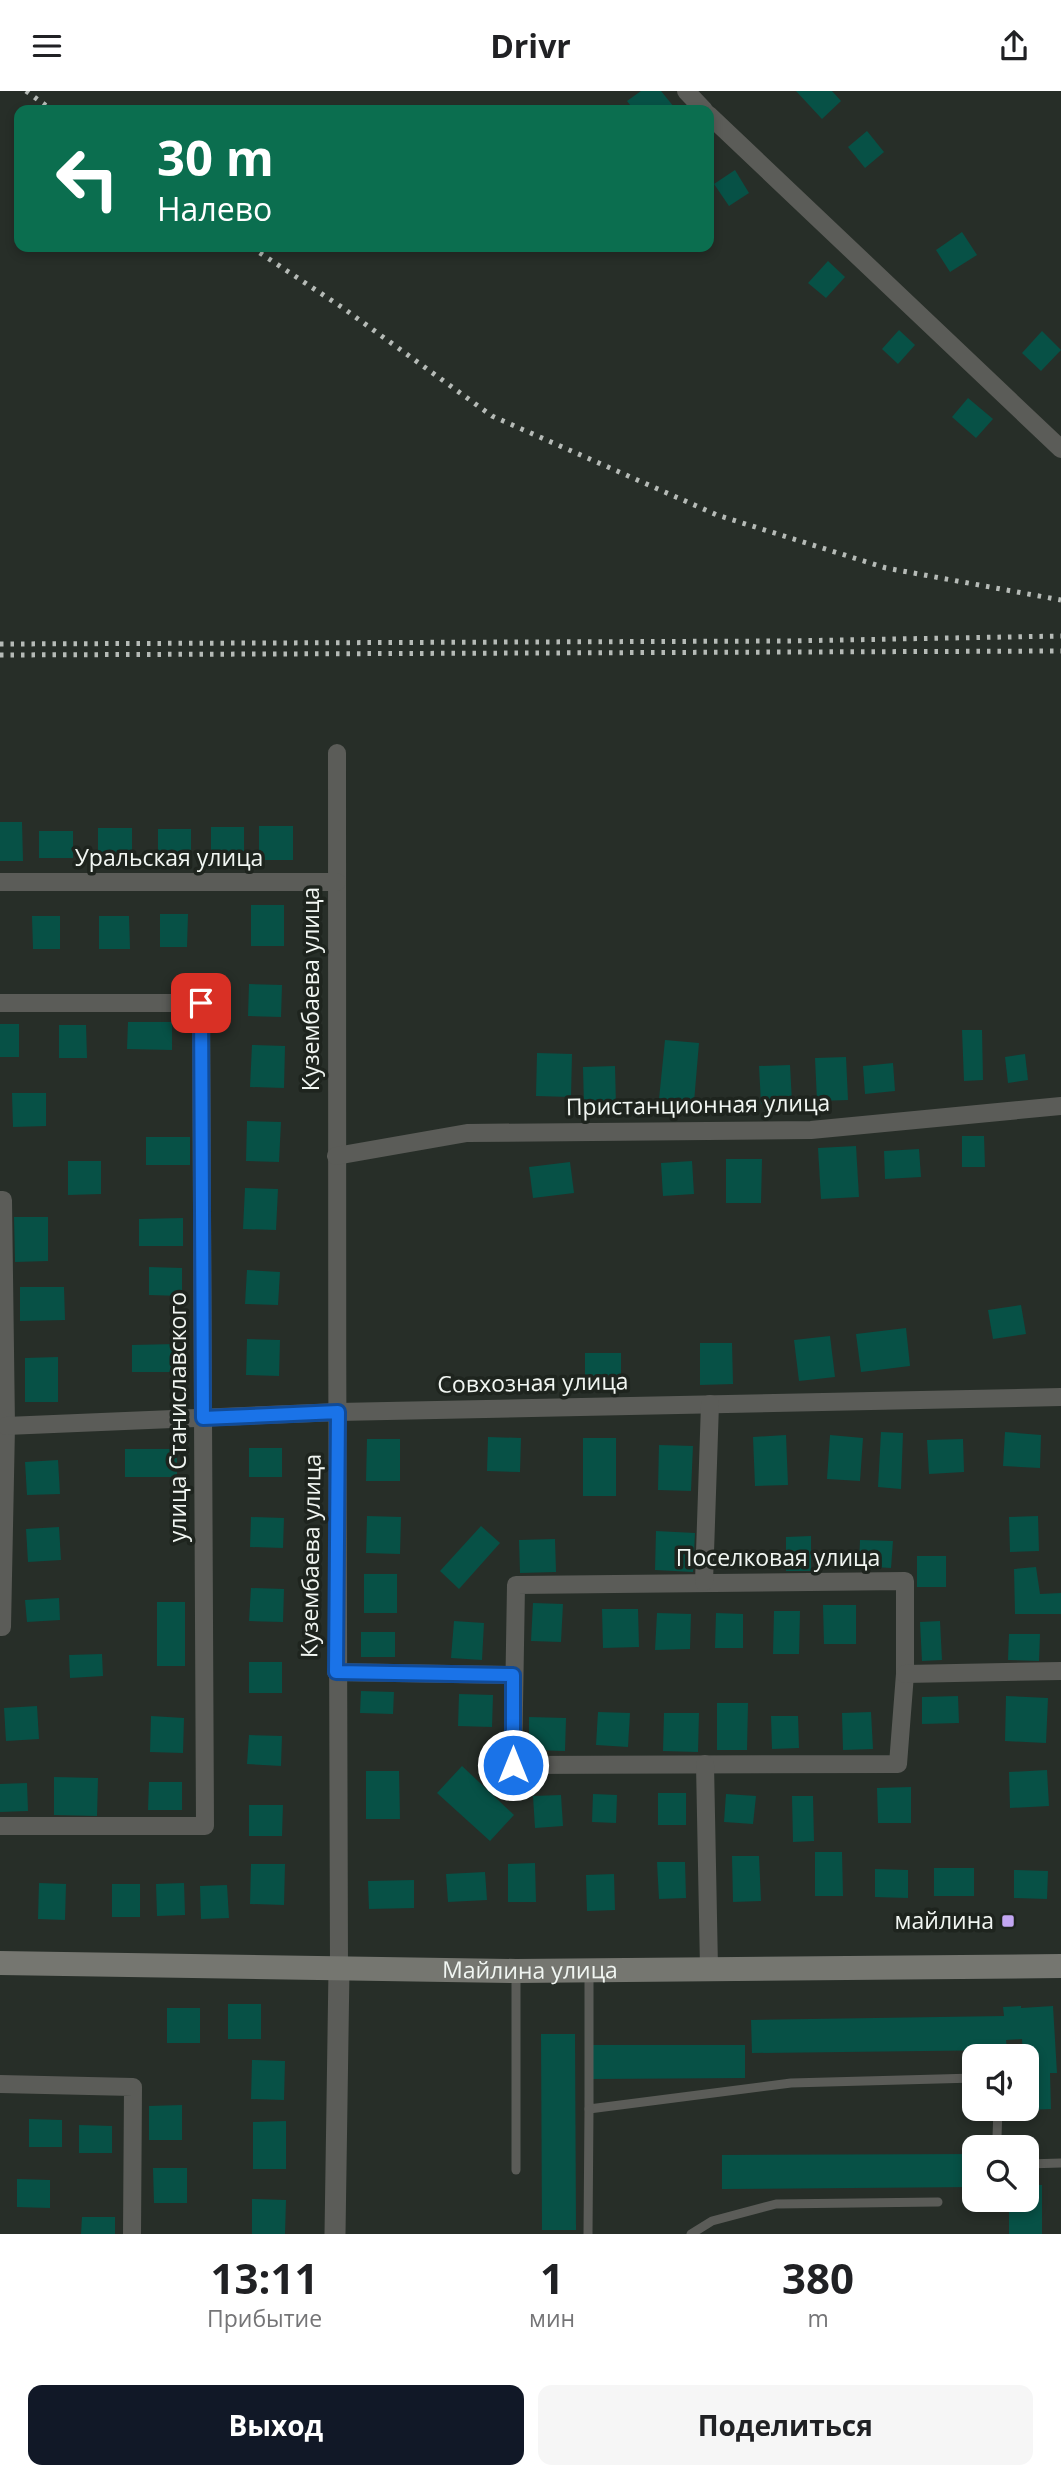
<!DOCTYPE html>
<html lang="ru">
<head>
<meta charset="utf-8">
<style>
	:root { --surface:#fff; --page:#f6f6f6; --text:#202124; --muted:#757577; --accent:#111827 }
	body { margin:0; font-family:"Open Sans",sans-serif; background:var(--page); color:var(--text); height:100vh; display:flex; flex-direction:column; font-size:26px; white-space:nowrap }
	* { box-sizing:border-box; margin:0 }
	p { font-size:23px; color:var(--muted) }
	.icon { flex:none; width:38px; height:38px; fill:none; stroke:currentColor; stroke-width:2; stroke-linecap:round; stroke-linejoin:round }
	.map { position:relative; height:2143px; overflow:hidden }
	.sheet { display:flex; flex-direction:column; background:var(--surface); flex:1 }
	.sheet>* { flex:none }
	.hud { position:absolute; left:14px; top:14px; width:700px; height:147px; border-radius:14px; box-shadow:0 4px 10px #0003; background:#0b6e4f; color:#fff; overflow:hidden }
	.buttons { position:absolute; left:962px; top:1953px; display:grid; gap:14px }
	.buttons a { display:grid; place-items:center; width:77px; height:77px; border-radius:14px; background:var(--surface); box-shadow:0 4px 10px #0003; font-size:35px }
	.pin { position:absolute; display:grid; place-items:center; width:60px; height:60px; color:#fff; margin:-30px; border-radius:14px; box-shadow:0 4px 10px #0006 }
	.me { position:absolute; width:77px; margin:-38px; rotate:0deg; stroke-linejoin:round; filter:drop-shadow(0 0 5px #0008) }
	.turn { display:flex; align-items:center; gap:24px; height:147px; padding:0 28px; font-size:32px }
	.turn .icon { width:91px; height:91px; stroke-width:2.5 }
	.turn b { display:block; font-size:49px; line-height:60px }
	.eta { display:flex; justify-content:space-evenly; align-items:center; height:119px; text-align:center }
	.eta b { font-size:42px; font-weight:700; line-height:49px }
	.primary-button { display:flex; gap:14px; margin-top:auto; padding:14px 28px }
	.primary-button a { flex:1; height:80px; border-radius:14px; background:var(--accent); color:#fff; font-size:28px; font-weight:700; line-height:80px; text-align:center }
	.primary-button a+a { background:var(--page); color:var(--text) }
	header { display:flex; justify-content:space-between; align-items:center; height:91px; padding:0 28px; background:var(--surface); font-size:32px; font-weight:700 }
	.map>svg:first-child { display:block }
	.building { fill:#075146 }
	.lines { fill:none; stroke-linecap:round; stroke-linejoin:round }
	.service { stroke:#5b5c58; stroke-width:9 }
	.minor { stroke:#5b5c58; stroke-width:18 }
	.tertiary { stroke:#5b5c58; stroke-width:21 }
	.secondary { stroke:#757670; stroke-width:24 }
	.rail { stroke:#b6bbb7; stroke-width:5; stroke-dasharray:3.5 7; stroke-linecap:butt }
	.route-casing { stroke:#114b97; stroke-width:18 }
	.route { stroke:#1a73e8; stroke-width:12 }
	.poi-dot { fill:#c3a7f2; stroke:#1e241e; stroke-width:2.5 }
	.labels { text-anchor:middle; stroke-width:7; stroke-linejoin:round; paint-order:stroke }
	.street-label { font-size:23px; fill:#f1f6f2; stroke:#1e241e }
	.poi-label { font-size:23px; fill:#f1f6f2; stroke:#1e241e; text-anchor:end }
</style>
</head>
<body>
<header><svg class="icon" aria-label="menu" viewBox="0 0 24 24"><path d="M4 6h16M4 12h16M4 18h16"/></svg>Drivr<svg class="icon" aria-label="share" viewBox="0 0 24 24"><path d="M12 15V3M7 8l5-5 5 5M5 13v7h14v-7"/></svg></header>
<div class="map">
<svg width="1061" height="2143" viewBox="0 0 1061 2143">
	<rect width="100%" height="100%" fill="#272e28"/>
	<g class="building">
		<path d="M641 0H661L674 16 670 19H634L627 10Z"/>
		<path d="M796 0H832L841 10 822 28Z"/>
		<path d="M867 40 884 61 865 77 848 56Z"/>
		<path d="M735 79 749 102 729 115 714 93Z"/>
		<path d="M962 141 977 164 950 181 936 159Z"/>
		<path d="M828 170 845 186 826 207 808 192Z"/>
		<path d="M899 239 915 254 898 273 882 258Z"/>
		<path d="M1042 240 1061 259 1041 280 1022 262Z"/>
		<path d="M968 307 993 328 976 347 952 326Z"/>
		<path d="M0 731H22L23 770H0Z"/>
		<rect x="259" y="735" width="34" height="34"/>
		<rect x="211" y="736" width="33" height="34"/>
		<rect x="98" y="737" width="34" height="32"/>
		<rect x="158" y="738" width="33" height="31"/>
		<rect x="39" y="740" width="34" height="27"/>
		<rect x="251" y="814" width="33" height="41"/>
		<path d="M160 823H188L187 856H160Z"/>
		<path d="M32 825H60V858H33Z"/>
		<path d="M99 825H129L130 858H99Z"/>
		<path d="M249 893 282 894 281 926 248 925Z"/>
		<path d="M128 931H172V959L127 958Z"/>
		<rect x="0" y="933" width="19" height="33"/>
		<path d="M59 934H86L87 967H59Z"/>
		<path d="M962 939H982L983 989 964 990Z"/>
		<path d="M665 949 699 952 694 1011 659 1008Z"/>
		<path d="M252 954 285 955 284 997 250 996Z"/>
		<path d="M537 962 572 963 571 1006 536 1005Z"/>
		<path d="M1025 963 1028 989 1008 992 1005 966Z"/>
		<path d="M846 966 848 1009 817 1010 815 967Z"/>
		<path d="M893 972 895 1000 865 1003 863 975Z"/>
		<path d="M790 974 792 1011 761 1013 759 975Z"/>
		<path d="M615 975 616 1015 584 1016 583 976Z"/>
		<path d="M12 1002H46V1035L13 1036Z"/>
		<path d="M247 1030 281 1031 279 1071 246 1070Z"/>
		<path d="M962 1045H984L985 1076H962Z"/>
		<rect x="146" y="1046" width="44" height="28"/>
		<path d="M856 1055 859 1106 821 1108 818 1057Z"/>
		<path d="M919 1058 921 1086 885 1088 884 1060Z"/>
		<path d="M726 1068H762L761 1112H726Z"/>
		<path d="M68 1070H101V1103L68 1104Z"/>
		<path d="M692 1070 694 1103 663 1105 661 1072Z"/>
		<path d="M570 1071 574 1102 533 1107 529 1076Z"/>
		<path d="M245 1097 278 1098 276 1139 243 1138Z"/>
		<path d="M14 1126H48V1170L15 1171Z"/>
		<path d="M183 1127V1155H139V1128Z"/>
		<path d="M149 1176 182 1177V1205L149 1204Z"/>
		<path d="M247 1179 280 1181 278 1214 245 1213Z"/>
		<path d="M20 1196H64L65 1229 20 1230Z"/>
		<path d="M1021 1214 1026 1243 993 1248 988 1219Z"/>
		<path d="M906 1237 910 1275 861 1281 856 1243Z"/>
		<path d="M830 1245 835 1286 799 1290 794 1249Z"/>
		<path d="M247 1248 280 1249 279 1285 246 1284Z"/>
		<path d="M700 1252H732L733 1293 700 1294Z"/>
		<path d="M176 1253 177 1281H132V1254Z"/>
		<rect x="585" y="1262" width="36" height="34"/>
		<path d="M58 1266V1311H25V1267Z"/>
		<path d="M881 1341 903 1342 901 1398 878 1396Z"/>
		<path d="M1005 1341 1041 1344 1040 1377 1003 1375Z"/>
		<path d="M786 1344 788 1394 755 1395 753 1346Z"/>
		<path d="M830 1344 863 1347 860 1390 827 1388Z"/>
		<path d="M488 1346 521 1347 520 1381 487 1380Z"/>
		<rect x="583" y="1347" width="33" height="58"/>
		<path d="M367 1348H400V1390H366Z"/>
		<path d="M963 1348 964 1381 929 1383 927 1349Z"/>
		<path d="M659 1354 693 1355 691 1400 658 1399Z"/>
		<rect x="249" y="1357" width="33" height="29"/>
		<rect x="125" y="1358" width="52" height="28"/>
		<path d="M58 1369 60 1403 27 1404 25 1371Z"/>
		<path d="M367 1425 401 1426 400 1463 366 1462Z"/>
		<path d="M1038 1425 1039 1460 1010 1461 1009 1426Z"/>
		<path d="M251 1426 284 1427 283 1457 250 1456Z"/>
		<path d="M481 1435 500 1452 459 1498 440 1480Z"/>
		<path d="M59 1436 61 1469 28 1471 26 1438Z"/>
		<path d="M656 1440 695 1442 693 1481 655 1479Z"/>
		<path d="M811 1445V1480H786V1446Z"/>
		<path d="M555 1448 556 1481 520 1482 519 1449Z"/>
		<path d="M860 1449 893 1450 891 1477 859 1475Z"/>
		<rect x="917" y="1465" width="29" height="31"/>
		<path d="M1036 1476 1040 1503 1061 1502V1523H1015L1014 1478Z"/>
		<rect x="364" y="1483" width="33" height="39"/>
		<path d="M251 1497 284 1498 283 1531 249 1530Z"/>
		<path d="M59 1507 60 1529 27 1531 25 1509Z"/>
		<rect x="157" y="1511" width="28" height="64"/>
		<path d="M533 1512 563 1513 561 1551 531 1550Z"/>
		<path d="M823 1514H856V1553H824Z"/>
		<path d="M602 1518H638L639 1556 603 1557Z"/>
		<path d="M774 1520H800L799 1563H773Z"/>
		<path d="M657 1522 691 1523 690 1558 655 1559Z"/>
		<path d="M716 1522 743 1523V1557H715Z"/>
		<path d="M454 1530 484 1532 482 1569 451 1567Z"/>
		<path d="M940 1530 942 1569 922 1570 920 1531Z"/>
		<rect x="361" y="1541" width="34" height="25"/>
		<path d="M1009 1543H1040L1039 1570 1008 1569Z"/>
		<path d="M102 1563 103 1585 70 1587 69 1564Z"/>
		<rect x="249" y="1571" width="33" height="31"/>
		<path d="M361 1600 394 1601 393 1623 360 1622Z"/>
		<path d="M459 1603 493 1604 492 1636 458 1635Z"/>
		<path d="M958 1605 959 1632 922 1633V1606Z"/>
		<path d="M1006 1605 1048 1607 1046 1652 1005 1650Z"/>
		<path d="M717 1612H748L747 1659H717Z"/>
		<path d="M37 1615 39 1648 6 1650 4 1617Z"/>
		<path d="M598 1621 630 1622 628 1656 596 1654Z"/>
		<path d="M871 1621 873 1658 843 1659 842 1622Z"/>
		<path d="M664 1622H699L698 1661 663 1660Z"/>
		<path d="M151 1625 184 1627 183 1662 150 1661Z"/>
		<path d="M771 1625H798L799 1657 772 1658Z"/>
		<path d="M529 1626 566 1627 565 1660 529 1659Z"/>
		<path d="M249 1644 282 1645 281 1675 247 1673Z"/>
		<path d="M462 1675 514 1724 490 1750 437 1702Z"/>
		<path d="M1047 1679 1049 1715 1010 1717 1009 1681Z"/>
		<path d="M366 1680H399L400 1728H366Z"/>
		<path d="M54 1686 98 1687 97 1725 54 1724Z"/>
		<path d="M149 1691H182V1719H148Z"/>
		<path d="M27 1692 28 1720 0 1721V1693Z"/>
		<path d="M911 1696V1732H878L877 1697Z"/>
		<rect x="658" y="1702" width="28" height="32"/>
		<path d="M593 1703 617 1704 616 1732 592 1731Z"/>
		<path d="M726 1703 756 1705 753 1733 724 1731Z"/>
		<path d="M561 1704 563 1735 535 1737 533 1705Z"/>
		<path d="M792 1705H813L814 1750 793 1751Z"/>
		<path d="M249 1714H283L282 1745H249Z"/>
		<path d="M815 1761H842L843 1805H815Z"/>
		<path d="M732 1765H759L761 1810 733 1811Z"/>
		<path d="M657 1771H685L686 1807 659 1808Z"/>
		<path d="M535 1772 536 1811H508V1773Z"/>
		<path d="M251 1773H285L284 1814 250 1813Z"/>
		<rect x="934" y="1777" width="40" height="28"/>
		<path d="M875 1778 908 1779V1807L875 1806Z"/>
		<path d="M1014 1779 1048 1780 1047 1808 1014 1807Z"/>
		<path d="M485 1781 487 1809 448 1811 446 1783Z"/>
		<path d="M614 1783 615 1819 587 1820 586 1784Z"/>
		<path d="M414 1789V1817L369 1818 368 1790Z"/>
		<path d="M39 1792 66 1793 65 1829 38 1828Z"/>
		<path d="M184 1792 185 1824 157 1825 156 1793Z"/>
		<rect x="112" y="1793" width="28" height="33"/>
		<path d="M227 1794 229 1827 201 1828 200 1795Z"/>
		<rect x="228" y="1913" width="33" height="35"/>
		<path d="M1021 1915V1917L1053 1915 1057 1982H1050L1051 2018 1027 2019V1965H1023L1022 1948 1006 1949 1007 1959 752 1962 751 1929 1004 1925 1003 1916Z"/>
		<rect x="167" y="1917" width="33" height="35"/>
		<path d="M541 1943H575L576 2139H542Z"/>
		<path d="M593 1954H745V1987L593 1988Z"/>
		<path d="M252 1969 285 1970 284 2009 251 2008Z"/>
		<path d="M182 2014V2049H149V2015Z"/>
		<path d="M29 2028 62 2029V2056H29Z"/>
		<path d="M286 2030V2078H253V2031Z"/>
		<path d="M79 2034 112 2035V2062H79Z"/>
		<path d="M975 2063V2096L722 2098V2064Z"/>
		<path d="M153 2077H187V2112H154Z"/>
		<path d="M17 2088 50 2089V2117L17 2116Z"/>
		<path d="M1027 2094H1042V2143H1009V2109H1027Z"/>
		<path d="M252 2108 286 2109 285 2143H252Z"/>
		<path d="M82 2126H115V2143H81Z"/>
	</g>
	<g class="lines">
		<g class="service">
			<path d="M589 1883V2018L791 1992 975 1987"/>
			<path d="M998 2018 997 2046 1003 2056"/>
			<path d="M1027 2073 1061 2072"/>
			<path d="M516 2079V1882"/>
			<path d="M588 2143 589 2018"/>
			<path d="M691 2143 712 2130 776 2113 938 2111"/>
		</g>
		<g class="minor">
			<path d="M686 0 704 19"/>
			<path d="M709 24 1061 358"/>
			<path d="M337 662C339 1067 335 1473 339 1878"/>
			<path d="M0 791H337"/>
			<path d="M0 912H201L205 1735H0"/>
			<path d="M336 1065 467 1042 811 1039 1061 1015"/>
			<path d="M0 1109H3L6 1335 2 1536H0"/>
			<path d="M6 1335 338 1321 1061 1306"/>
			<path d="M905 1490V1583L898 1673 513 1674 516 1494Z"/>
			<path d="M704 1491 710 1313"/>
			<path d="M336 1581 513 1584"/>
			<path d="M905 1583 1061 1580"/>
			<path d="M705 1673 709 1877"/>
			<path d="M0 1993 133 1996 132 2143"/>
		</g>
		<path class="tertiary" d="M335 2143 339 1878"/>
		<path class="secondary" id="s1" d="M0 1872 516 1880 1061 1875"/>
		<g class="rail">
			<path d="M26 0 52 19"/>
			<path d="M251 156 343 217 492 325 717 424 886 477 1061 509"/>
			<path d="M0 553 786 550 1061 545"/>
			<path d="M0 564 1061 560"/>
		</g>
	</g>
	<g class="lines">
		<defs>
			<path id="route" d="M201 912 203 1327 338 1321 336 1581 513 1584V1674"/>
		</defs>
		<use href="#route" class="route-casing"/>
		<use href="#route" class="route"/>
	</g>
	<rect class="poi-dot" x="1001" y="1823" width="14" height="14" rx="3.5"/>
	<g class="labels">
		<g class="street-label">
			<text x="169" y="775">Уральская улица</text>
			<text transform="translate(311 898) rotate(-90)" y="8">Кузембаева улица</text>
			<text transform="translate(698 1014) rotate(-1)" y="8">Пристанционная улица</text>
			<text transform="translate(533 1292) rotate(-1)" y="8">Совхозная улица</text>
			<text transform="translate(178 1326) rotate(-90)" y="8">улица Станиславского</text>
			<text transform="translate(311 1465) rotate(-89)" y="8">Кузембаева улица</text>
			<text x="778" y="1475">Поселковая улица</text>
			<text dy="8" stroke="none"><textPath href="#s1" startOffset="530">Майлина улица</textPath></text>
		</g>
		<g class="poi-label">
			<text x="994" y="1838">майлина</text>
		</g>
	</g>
</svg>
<div class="buttons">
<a><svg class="icon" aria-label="sound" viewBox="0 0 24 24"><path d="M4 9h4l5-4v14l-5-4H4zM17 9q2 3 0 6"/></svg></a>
<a><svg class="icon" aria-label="search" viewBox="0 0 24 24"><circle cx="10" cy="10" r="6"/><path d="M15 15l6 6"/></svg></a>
</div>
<div class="pin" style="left:201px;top:912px;background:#d93025"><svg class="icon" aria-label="arrive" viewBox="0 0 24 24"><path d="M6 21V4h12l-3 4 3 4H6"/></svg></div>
<svg class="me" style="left:513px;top:1674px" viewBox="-20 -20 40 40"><circle r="17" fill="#1a73e8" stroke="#fff" stroke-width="3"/><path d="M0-11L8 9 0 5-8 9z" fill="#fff"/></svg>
<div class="hud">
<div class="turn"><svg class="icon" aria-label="left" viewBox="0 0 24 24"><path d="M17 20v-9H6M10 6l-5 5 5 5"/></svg><div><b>30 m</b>Налево</div></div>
</div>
</div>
<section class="sheet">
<div class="eta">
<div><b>13:11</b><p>Прибытие</p></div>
<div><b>1</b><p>мин</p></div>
<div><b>380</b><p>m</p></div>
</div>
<div class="primary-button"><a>Выход</a><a>Поделиться</a></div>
</section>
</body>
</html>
